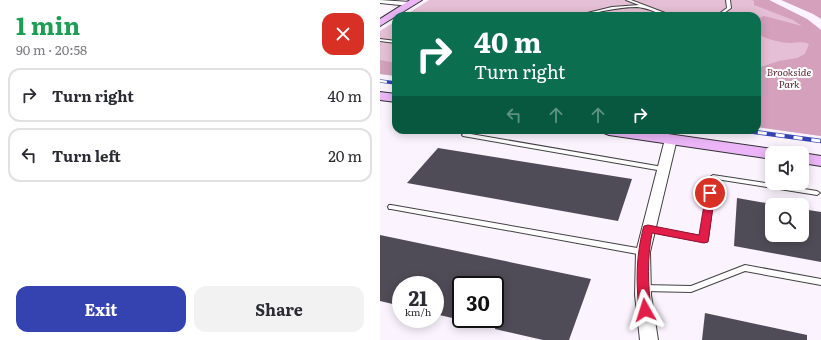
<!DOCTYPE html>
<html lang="en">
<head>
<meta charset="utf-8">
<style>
	:root { --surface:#fff; --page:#f2f2f3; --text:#2b2b33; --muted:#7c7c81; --line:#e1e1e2; --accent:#3543b1 }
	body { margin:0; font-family:Literata,serif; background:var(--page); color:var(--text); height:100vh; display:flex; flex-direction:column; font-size:15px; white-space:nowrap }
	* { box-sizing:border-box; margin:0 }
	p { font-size:13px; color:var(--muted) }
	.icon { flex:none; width:22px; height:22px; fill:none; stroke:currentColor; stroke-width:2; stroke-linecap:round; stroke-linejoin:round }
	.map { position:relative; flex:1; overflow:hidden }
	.side { display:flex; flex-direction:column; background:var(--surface); width:380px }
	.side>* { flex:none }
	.hud { position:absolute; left:12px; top:12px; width:369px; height:122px; border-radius:12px; box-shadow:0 2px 10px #0003; background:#0b6e4f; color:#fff; overflow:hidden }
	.tools { position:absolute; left:385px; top:146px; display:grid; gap:8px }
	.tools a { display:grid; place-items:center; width:44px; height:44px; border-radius:8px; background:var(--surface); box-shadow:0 2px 10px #0003; font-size:20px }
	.speed { position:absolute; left:12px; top:276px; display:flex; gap:8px; font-size:20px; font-weight:700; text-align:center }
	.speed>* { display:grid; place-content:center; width:52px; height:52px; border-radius:50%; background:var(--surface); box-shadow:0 2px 10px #0003; line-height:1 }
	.speed small { font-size:10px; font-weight:400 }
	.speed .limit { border:2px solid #111; border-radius:6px; background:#fff; color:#111 }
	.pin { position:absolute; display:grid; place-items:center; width:34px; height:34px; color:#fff; margin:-17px; border:2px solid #fff; border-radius:50%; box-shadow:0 1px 4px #0007 }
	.me { position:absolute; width:44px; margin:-22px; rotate:354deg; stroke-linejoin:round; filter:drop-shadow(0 0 3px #0008) }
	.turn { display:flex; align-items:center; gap:14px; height:84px; padding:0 16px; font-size:18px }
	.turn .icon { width:52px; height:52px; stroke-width:2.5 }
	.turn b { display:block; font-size:28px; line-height:34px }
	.lanes { display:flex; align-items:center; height:38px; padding:0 16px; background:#0003; justify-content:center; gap:20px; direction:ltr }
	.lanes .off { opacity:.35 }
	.round { display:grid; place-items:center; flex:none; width:42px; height:42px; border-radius:12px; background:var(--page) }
	.overview { display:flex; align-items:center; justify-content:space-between; height:68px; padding:0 16px }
	h1 { font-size:24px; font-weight:700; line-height:30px; color:#1e9e55 }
	.action { display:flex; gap:8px; margin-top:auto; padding:8px 16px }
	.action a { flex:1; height:46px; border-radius:12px; background:var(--accent); color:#fff; font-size:16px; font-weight:700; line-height:46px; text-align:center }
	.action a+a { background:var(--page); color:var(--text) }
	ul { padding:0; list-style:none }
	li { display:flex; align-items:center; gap:12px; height:54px; margin:0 8px 6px; padding:0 8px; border:2px solid var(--line); border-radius:12px }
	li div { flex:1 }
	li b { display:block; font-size:15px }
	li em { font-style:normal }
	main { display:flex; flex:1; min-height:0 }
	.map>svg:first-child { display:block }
	.green { fill:#e5bfd5 }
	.forest { fill:#d4a0bb }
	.building { fill:#504c57 }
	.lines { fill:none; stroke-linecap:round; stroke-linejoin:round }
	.lane-casing { stroke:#424242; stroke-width:2 }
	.street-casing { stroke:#424242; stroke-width:2 }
	.secondary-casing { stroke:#313131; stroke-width:2 }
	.lane { fill:#fff; fill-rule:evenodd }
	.street { fill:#fff; fill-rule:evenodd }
	.secondary { fill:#ebb5f7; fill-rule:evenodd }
	.rail-far1-casing { stroke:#3543b1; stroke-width:3.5 }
	.rail-casing { stroke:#3543b1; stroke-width:4.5 }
	.rail-far1 { stroke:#fff; stroke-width:2.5; stroke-dasharray:7; stroke-linecap:butt }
	.rail { stroke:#fff; stroke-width:3; stroke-dasharray:9; stroke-linecap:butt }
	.route { fill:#e11d48; stroke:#92132f }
	.labels { text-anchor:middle; stroke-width:4; stroke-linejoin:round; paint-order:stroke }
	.far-park-label { font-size:10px; font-style:italic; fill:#602636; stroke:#fff }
</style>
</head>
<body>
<main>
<section class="side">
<div class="overview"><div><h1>1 min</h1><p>90 m · 20:58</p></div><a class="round" style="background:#d93025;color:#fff"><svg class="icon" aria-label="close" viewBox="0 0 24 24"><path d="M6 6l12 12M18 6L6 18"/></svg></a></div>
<ul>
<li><svg class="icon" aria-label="right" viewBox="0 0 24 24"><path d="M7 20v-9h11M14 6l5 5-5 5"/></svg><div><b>Turn right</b></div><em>40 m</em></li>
<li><svg class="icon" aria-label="left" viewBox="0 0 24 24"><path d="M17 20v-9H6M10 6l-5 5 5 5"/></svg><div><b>Turn left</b></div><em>20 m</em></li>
</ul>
<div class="action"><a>Exit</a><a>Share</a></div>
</section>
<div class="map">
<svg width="441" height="340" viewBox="0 0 441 340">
	<rect width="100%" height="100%" fill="#fbf3fe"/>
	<g class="green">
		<path d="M49 0H389L427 19 441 30V136L377 127V16H24Z"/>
		<path d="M16 21V76L0 74V31Z"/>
	</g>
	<g class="forest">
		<path d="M372 0H389L427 19 441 30V136L377 127V68L399 61 417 58 425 54 429 44C422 41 418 43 410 43 400 43 385 39 377 33V19L384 16 422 26 413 20 374 5V1Z"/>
		<path d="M401 0H441V19L433 14Z"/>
		<path d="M0 60 16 63V76L0 74Z"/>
	</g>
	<g class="building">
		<path d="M58 148 252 179 238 221 27 183Z"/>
		<path d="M357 198 392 204V235H422V209L441 212V262L354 246Z"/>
		<path d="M0 235 211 279 189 340H163L115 329V285H81V320L55 314V285H21V306L0 301Z"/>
		<path d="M325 313 427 335V340H322Z"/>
	</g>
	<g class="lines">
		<defs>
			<g id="lane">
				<path d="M246 0H251L293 16C280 16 271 8 257 7 245 7 234 9 223 11 214 13 205 16 195 16L232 7 259 5Z"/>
				<path d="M346 0H350L351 8 340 16H336L347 8Z"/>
				<path d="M0 39 16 41V43L0 41Z"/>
				<path d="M85 133 283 167 286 169 283 171 83 136 82 135 83 134Z"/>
				<path d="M333 175 437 191 440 193 437 195 336 179 328 239 327 241 324 242 266 231 265 229 266 227H268L321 236 330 177Z"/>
				<path d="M9 205H11L263 249 266 250 267 252 266 254 263 255 11 209H9L8 207Z"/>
				<path d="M365 265 441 279V285L365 271 311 292 263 291 260 290 259 288 260 286 263 285 311 286Z"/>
			</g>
			<g id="street">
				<path d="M0 0 30 2 33 4 30 6 0 3Z"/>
				<path d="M291 136 297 139 270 252 271 295 278 340H260L255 295 256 252 285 139Z"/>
			</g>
			<g id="secondary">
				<path d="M30 0H42L0 26V19Z"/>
				<path d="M0 92 16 94V102L0 100Z"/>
				<path d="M221 130H260L392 149 398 151 399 153H392V159L229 135 224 133Z"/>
				<path d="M422 153 441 156V166L422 163Z"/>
			</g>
		</defs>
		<use href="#lane" class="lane-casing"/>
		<use href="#street" class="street-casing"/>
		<use href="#secondary" class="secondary-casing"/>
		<use href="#lane" class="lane"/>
		<use href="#street" class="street"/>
		<use href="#secondary" class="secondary"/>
		<defs>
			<g id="rail-far1">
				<path d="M0 81 16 83"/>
				<path d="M360 130 367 131"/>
			</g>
			<path id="rail" d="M360 130 441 141"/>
		</defs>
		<use href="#rail-far1" class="rail-far1-casing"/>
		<use href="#rail" class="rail-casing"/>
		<use href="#rail-far1" class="rail-far1"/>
		<use href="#rail" class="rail"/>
	</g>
	<path class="route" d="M330 189 335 193 328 242 324 243 272 233C267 259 268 284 271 310L269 314 265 315 260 314 259 310C256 281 256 257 263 229L264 226 268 225 319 235 326 193Z"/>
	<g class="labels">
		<g class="far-park-label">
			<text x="409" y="76">Brookside<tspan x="409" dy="12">Park</tspan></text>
		</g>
	</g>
</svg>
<div class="tools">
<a><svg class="icon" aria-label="sound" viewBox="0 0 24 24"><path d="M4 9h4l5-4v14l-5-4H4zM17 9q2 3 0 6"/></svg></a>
<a><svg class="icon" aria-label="search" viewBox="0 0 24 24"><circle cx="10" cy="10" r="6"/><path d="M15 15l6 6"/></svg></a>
</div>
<div class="speed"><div>21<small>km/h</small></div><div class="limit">30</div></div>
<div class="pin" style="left:330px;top:193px;background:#d93025"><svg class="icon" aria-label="arrive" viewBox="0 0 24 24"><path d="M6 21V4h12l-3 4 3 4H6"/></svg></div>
<svg class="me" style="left:265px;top:310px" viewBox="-20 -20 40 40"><path d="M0-17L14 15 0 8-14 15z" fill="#e11d48" stroke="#fff" stroke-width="4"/></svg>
<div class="hud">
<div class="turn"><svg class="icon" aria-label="right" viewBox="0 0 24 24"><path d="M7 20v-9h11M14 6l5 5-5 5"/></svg><div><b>40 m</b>Turn right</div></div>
<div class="lanes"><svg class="icon off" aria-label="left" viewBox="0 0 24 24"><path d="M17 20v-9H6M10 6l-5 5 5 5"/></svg><svg class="icon off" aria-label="ahead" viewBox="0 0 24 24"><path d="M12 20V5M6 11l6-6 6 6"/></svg><svg class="icon off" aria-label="ahead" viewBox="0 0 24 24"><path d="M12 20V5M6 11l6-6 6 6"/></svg><svg class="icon" aria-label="right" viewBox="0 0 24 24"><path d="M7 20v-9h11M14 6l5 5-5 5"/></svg></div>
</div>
</div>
</main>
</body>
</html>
